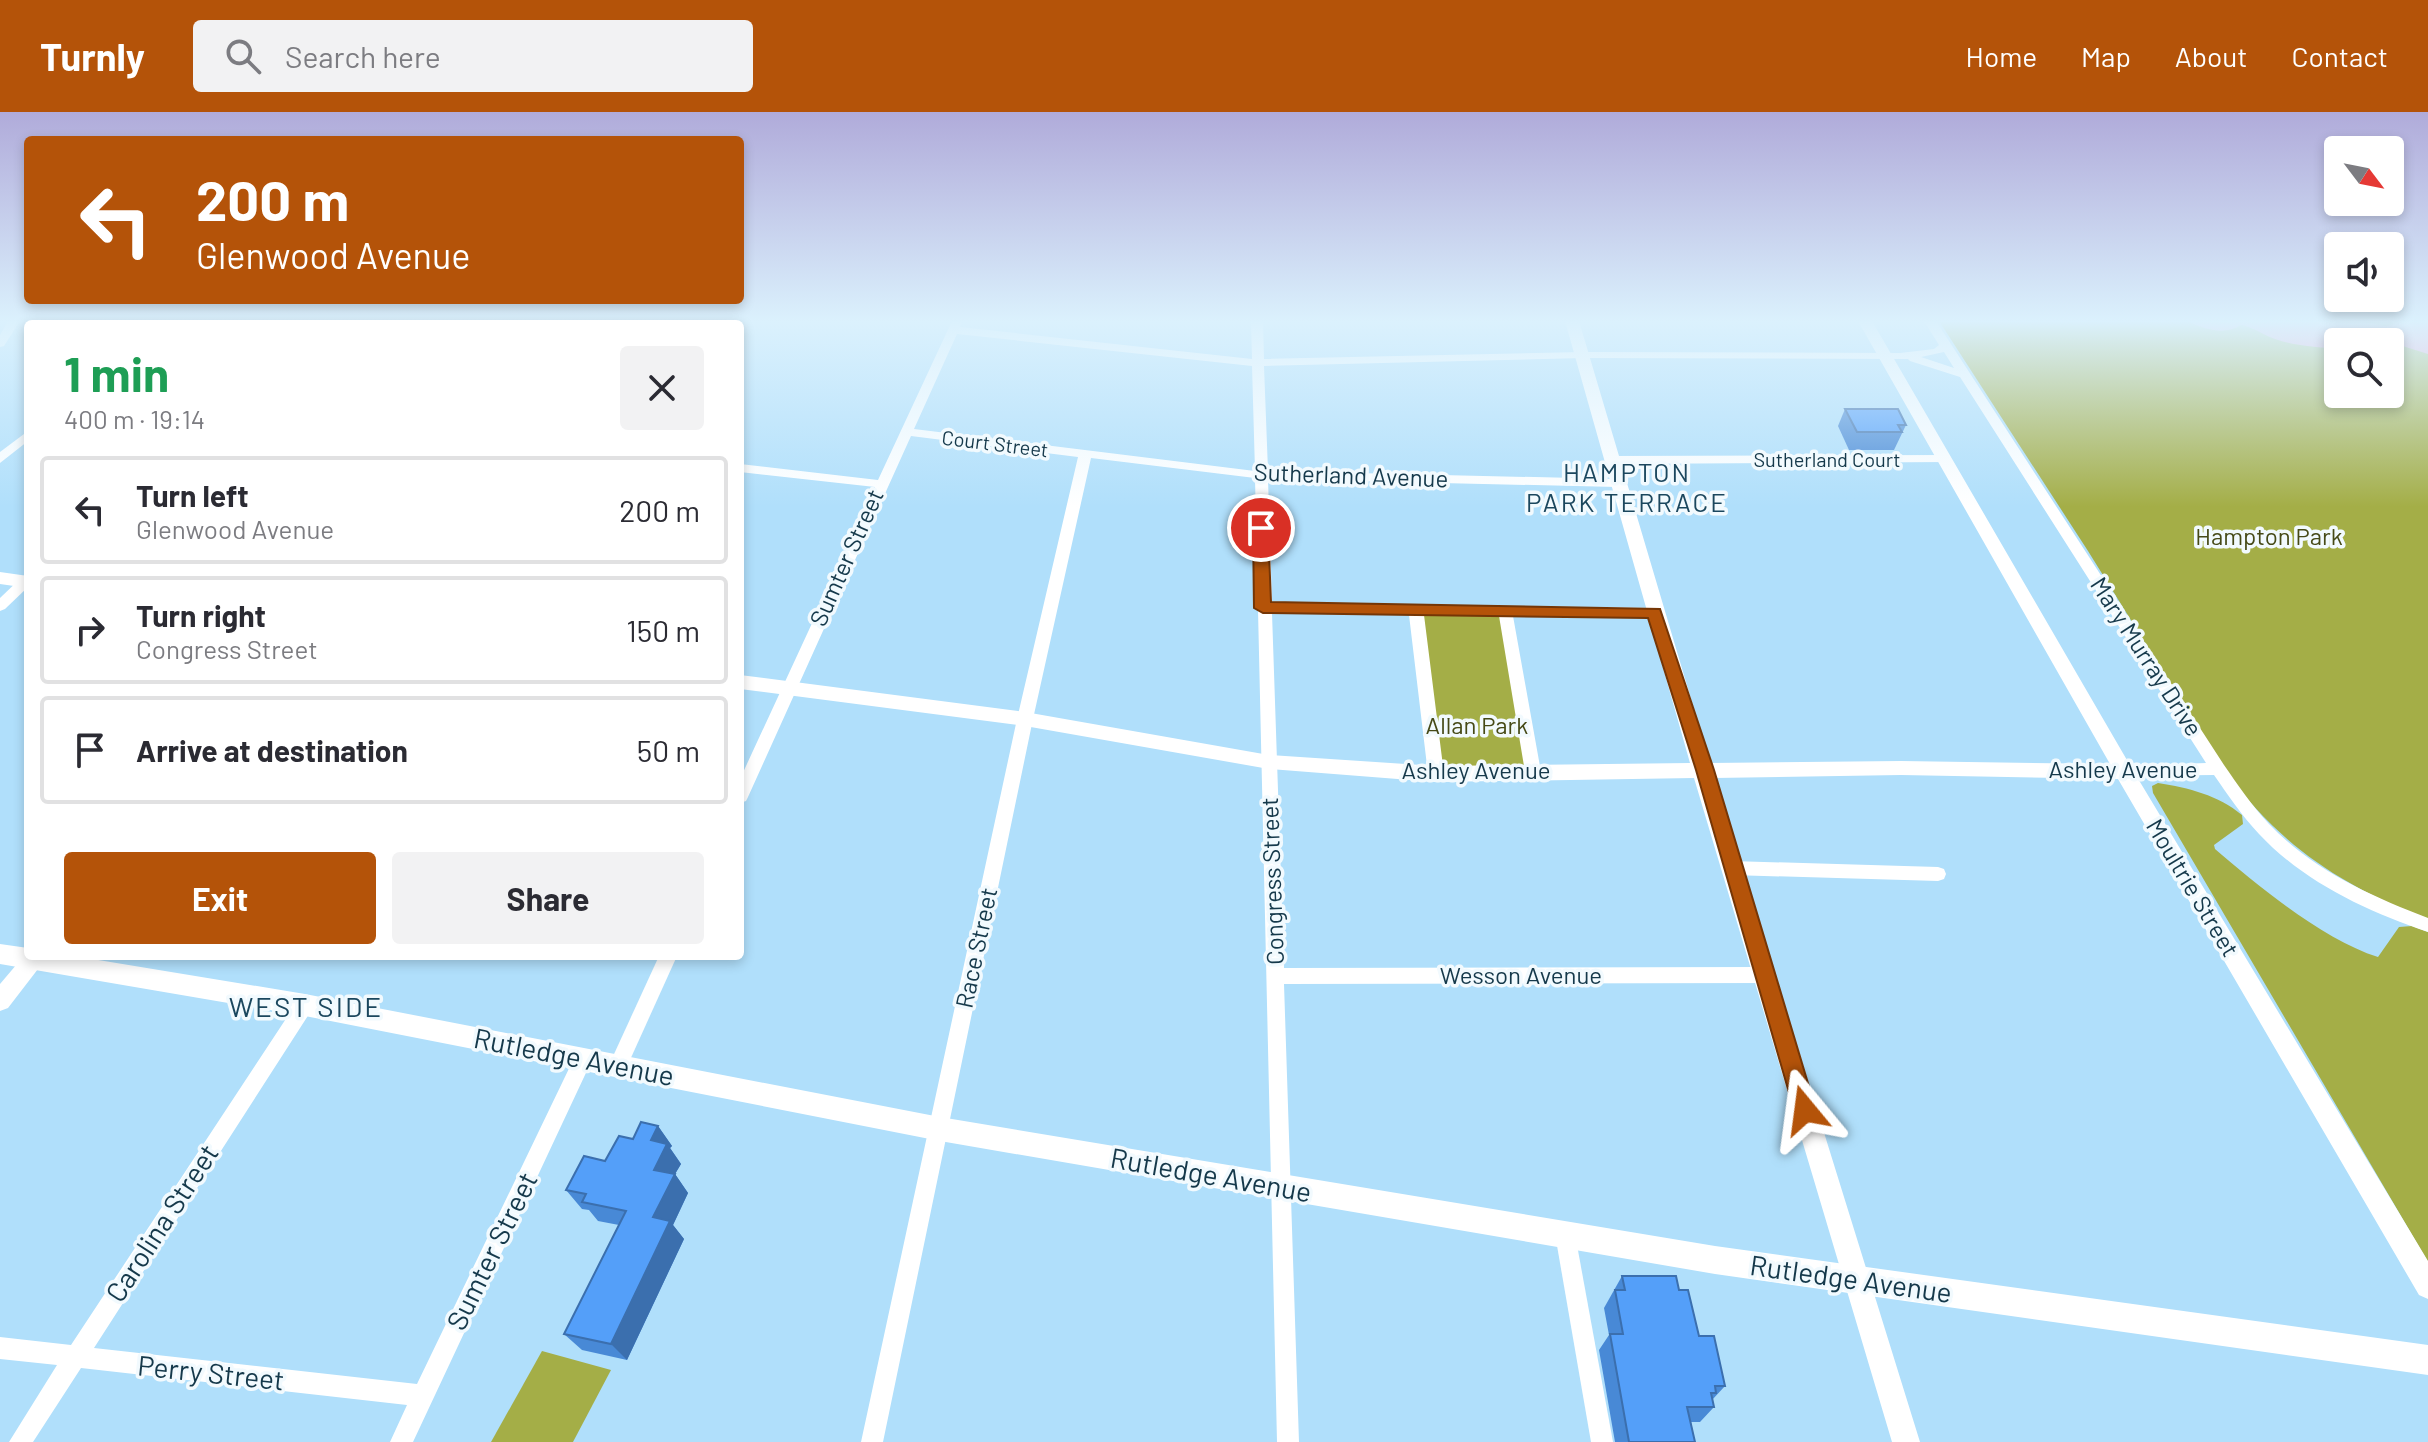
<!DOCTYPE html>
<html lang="en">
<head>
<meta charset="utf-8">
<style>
	:root { --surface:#fff; --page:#f2f2f3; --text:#2b2b33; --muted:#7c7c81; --line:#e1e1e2; --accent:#b45309 }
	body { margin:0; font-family:Barlow,sans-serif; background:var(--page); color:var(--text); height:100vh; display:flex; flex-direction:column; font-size:30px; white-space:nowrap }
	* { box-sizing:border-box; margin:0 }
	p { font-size:26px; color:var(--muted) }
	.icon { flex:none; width:44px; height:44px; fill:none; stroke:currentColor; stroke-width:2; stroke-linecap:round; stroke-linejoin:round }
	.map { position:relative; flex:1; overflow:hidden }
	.panel { position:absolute; left:24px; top:208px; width:720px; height:640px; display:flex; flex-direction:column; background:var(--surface); border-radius:8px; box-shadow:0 4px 12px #0003 }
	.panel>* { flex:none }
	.top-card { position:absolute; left:24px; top:24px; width:720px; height:168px; border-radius:8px; box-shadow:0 4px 12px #0003; background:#b45309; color:#fff; overflow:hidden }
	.needle { width:52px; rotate:122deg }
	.tools { position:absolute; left:2324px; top:24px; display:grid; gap:16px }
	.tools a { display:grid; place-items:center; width:80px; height:80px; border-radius:8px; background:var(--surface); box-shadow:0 4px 12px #0003; font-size:40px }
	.pin { position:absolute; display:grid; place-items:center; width:68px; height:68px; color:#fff; margin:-34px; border:4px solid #fff; border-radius:50%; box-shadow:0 2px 8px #0007 }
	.me { position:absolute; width:88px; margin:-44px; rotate:344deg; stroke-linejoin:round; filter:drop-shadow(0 0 6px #0008) }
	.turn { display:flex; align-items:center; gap:28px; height:168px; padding:0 40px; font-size:36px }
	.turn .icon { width:104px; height:104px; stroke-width:2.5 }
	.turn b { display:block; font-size:56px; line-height:68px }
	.round { display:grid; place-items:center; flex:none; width:84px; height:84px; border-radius:8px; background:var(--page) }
	.head { display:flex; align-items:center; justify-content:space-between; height:136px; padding:0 40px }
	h1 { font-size:48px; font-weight:700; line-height:60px; color:#1e9e55 }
	.action { display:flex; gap:16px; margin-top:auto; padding:16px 40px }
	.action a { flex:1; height:92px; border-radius:8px; background:var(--accent); color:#fff; font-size:32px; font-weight:700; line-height:92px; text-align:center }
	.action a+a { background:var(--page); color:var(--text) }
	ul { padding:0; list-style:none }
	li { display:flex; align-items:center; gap:24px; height:108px; margin:0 16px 12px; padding:0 24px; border:4px solid var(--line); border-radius:8px }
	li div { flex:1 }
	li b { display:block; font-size:30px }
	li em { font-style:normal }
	header { display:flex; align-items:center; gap:48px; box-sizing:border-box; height:112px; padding:0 40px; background:var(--accent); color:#fff }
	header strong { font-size:38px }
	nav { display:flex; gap:44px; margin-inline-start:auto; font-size:28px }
	.search { width:560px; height:72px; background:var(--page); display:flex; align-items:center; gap:20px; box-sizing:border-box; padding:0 28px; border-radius:8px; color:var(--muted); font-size:30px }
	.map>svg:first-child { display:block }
	.green { fill:#a4ae47; fill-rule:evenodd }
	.water { fill:#fc9dc4 }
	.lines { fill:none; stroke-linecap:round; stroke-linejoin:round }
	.minor { fill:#fff; fill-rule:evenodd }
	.tertiary { fill:#fff; fill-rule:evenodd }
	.secondary { fill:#fff; fill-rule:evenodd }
	.wall { fill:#4889d6 }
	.shaded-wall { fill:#3b6fae }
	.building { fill:#549ff9; stroke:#3b6fae; stroke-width:2 }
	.route { fill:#b45309; stroke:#753606; stroke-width:2 }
	.labels { text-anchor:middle; stroke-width:7; stroke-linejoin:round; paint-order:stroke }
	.far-street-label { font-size:20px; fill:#15394b; stroke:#f2fafe }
	.street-label { font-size:24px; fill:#15394b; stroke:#f2fafe }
	.park-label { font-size:24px; fill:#464a17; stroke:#f2fafe }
	.neighbourhood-label { font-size:26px; letter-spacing:2px; fill:#1b475e; stroke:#f2fafe }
	.quarter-label { font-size:28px; letter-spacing:2px; fill:#1b475e; stroke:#f2fafe }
	.near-street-label { font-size:28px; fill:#15394b; stroke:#f2fafe }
</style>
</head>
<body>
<header>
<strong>Turnly</strong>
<div class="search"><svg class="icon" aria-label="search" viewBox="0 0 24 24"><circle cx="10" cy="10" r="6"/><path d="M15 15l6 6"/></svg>Search here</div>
<nav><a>Home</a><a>Map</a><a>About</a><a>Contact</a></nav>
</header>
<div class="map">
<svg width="2428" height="1330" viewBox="0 0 2428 1330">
	<rect width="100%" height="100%" fill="#b0dffb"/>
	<g class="green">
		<path d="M1939 209H2428V808C2338 771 2283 736 2224 658L2088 439ZM2338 230H2390V282H2338Z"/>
		<path d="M1421 502 1500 503 1526 654 1441 657Z"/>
		<path d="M2158 671C2189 676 2218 683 2242 703L2243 712 2214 733 2215 737C2258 774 2324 828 2378 845L2399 815 2412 814 2428 820V1150L2153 681 2152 674Z"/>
		<path d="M542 1239 611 1258 573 1330H491Z"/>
	</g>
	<path class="water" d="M2188 209H2358L2386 214 2399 210 2428 209V242L2390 230H2338V237C2318 235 2297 234 2278 228 2264 224 2254 215 2241 213 2225 224 2203 217 2188 209Z"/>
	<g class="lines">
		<g class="minor">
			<path d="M8 209H20L4 234 0 235V223Z"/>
			<path d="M155 209H168L165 212H152Z"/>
			<path d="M290 209H302L299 212H287Z"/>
			<path d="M952 209H962L960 215 1252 247 1251 209H1263L1264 247 1582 240 1900 241 1934 237 1939 233 1924 209H1936L2224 653C2238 673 2252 694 2269 712 2312 757 2370 784 2428 806V820C2366 799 2304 770 2259 722 2242 704 2228 683 2214 663L2118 664 2116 660 2118 656 2124 654 2206 651 1960 265 1910 249 1908 247 1582 246 1264 254 1268 359 1618 367 1624 371 1618 375 1268 367 1272 491 1654 496 1661 501 1654 506 1513 504 1541 660 1533 666 1525 660 1499 504 1424 503 1444 662 1436 668 1428 662 1409 503 1272 501 1284 856 1765 855 1771 858 1774 863 1771 868 1765 871 1284 872 1299 1330H1277L1255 366 1091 346 1033 607 883 1330H861L1017 607 1078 345 911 324 748 685 746 689 740 691V667L875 375 740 360V352L878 368ZM957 222 1252 254 1255 359 914 317ZM1944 240 1954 256 1921 245Z"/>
			<path d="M28 319V329L0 351V340Z"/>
			<path d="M1946 343 1950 344V350L1611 352 1605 348 1611 344Z"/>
			<path d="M28 462V475L5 497 0 499V486L23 464Z"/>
			<path d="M1731 749 1938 755 1944 757 1946 762 1944 767 1938 769 1731 763 1725 761 1723 756 1725 751Z"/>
			<path d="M659 844H677L625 959 618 961 611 959 609 953Z"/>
			<path d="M305 885 311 887 314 893 311 899 94 1236 417 1272 576 942 583 940 590 942 592 948 413 1330H390L407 1293 81 1256 33 1330H9L57 1253 0 1247V1225L71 1233 299 887Z"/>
			<path d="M1565 1112 1572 1115 1575 1122 1613 1330H1591L1555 1122 1558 1115Z"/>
		</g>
		<g class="tertiary">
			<path d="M557 209H572L570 212H555Z"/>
			<path d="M1565 209H1579L1710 651 1901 649 2110 652 1858 209H1872L2131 655 2428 1149V1187L2419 1183 2118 667 1901 663 1714 666 1920 1330H1892L1694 666 1436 670 1269 657 1025 614 740 577V563L1025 600 1269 643 1436 654 1690 651Z"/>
			<path d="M0 460 28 464V476L0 472Z"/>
			<path d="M28 839V844H48L8 896 0 899V872Z"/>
		</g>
		<path class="secondary" d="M0 832 28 836V844H74L305 882 940 1005 1715 1134 2428 1233V1263L1715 1162 940 1029 305 904 0 852Z"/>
	</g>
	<g class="wall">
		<path d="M1845 297 1906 313 1894 338H1849L1838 314Z"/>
		<path d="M658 1014 672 1034 670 1036 681 1052 675 1062 688 1081 673 1113 684 1127 627 1248 582 1238 564 1222 619 1113 598 1109 589 1098 582 1097 566 1078 633 1027Z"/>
		<path d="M1622 1164 1679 1178 1699 1224 1725 1274 1712 1288 1714 1295 1700 1310H1691L1695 1330H1615L1599 1238 1609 1223 1604 1196Z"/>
	</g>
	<path class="shaded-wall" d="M658 1014 672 1034 670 1036 681 1052 675 1062 688 1081 673 1113 684 1127 627 1248 611 1232 653 1105 654 1058 651 1028Z"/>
	<g class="building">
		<path d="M1845 297H1898L1906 313H1898L1902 320H1857Z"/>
		<path d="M641 1010 658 1014 651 1028 667 1032 654 1058 675 1062 653 1105 670 1109 611 1232 564 1222 626 1099 582 1090 586 1082 566 1078 584 1044 605 1049 619 1024 633 1027Z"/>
		<path d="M1622 1164H1676L1679 1178H1688L1699 1224H1714L1725 1274H1715L1716 1281H1711L1714 1295H1687L1695 1330H1629L1610 1222H1623L1615 1178H1625Z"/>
	</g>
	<linearGradient id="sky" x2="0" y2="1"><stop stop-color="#b0abda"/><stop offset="0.53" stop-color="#dbf1fd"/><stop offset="1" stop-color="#dbf1fd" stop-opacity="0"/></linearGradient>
	<rect width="2428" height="395" fill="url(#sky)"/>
	<path class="route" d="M1261 411 1268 416 1271 490 1660 497 1714 658 1816 998 1812 1006 1805 1009 1797 1006 1794 998 1696 658 1648 506 1263 501 1254 496 1253 416Z"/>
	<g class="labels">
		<g class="far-street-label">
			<text transform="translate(995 332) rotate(7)" y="7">Court Street</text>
			<text x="1827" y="355">Sutherland Court</text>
		</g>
		<g class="street-label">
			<text transform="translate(1351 364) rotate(2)" y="8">Sutherland Avenue</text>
			<text transform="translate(847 446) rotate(-66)" y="8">Sumter Street</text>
			<text transform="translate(2146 545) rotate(57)" y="8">Mary Murray Drive</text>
			<text x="2123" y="666">Ashley Avenue</text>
			<text x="1476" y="667">Ashley Avenue</text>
			<text transform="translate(1273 769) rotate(-92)" y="8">Congress Street</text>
			<text transform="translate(2192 776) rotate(59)" y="8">Moultrie Street</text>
			<text transform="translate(977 836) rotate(-78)" y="8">Race Street</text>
			<text x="1521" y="872">Wesson Avenue</text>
		</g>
		<g class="park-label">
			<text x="2269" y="433">Hampton Park</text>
			<text x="1477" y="622">Allan Park</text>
		</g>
		<g class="neighbourhood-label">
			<text x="1627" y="370">HAMPTON<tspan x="1627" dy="30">PARK TERRACE</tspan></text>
		</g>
		<g class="quarter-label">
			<text x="306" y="905">WEST SIDE</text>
		</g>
		<g class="near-street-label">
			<text transform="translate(574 945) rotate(11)" y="10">Rutledge Avenue</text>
			<text transform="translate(1211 1063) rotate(10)" y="10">Rutledge Avenue</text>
			<text transform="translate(162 1111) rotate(-57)" y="10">Carolina Street</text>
			<text transform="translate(492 1139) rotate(-64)" y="10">Sumter Street</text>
			<text transform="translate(1851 1167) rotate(8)" y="10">Rutledge Avenue</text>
			<text transform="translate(211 1261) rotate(6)" y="10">Perry Street</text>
		</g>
	</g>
</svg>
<div class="tools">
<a><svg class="needle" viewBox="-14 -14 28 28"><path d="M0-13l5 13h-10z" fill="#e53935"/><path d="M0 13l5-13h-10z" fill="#7c7c81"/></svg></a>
<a><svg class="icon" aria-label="sound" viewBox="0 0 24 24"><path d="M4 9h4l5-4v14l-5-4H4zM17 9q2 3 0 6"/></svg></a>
<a><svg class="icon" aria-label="search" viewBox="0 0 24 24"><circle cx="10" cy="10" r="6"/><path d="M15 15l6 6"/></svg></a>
</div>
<div class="pin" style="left:1261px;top:416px;background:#d93025"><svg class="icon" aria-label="arrive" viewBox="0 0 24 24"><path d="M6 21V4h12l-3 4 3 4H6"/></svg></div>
<svg class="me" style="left:1805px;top:998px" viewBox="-20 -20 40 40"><path d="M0-17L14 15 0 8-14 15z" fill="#b45309" stroke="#fff" stroke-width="4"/></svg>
<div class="top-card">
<div class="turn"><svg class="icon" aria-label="left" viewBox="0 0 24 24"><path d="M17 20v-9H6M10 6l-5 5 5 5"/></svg><div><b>200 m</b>Glenwood Avenue</div></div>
</div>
<section class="panel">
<div class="head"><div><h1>1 min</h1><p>400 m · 19:14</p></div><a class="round"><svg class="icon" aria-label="close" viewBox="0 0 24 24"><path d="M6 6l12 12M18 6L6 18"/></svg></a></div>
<ul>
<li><svg class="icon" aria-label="left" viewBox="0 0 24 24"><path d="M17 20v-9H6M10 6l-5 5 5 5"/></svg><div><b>Turn left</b><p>Glenwood Avenue</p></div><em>200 m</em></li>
<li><svg class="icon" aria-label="right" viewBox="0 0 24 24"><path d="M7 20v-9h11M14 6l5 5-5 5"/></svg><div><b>Turn right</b><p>Congress Street</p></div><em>150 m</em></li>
<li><svg class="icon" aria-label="arrive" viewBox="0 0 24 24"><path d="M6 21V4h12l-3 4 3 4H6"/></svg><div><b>Arrive at destination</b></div><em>50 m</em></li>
</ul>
<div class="action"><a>Exit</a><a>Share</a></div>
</section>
</div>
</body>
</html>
